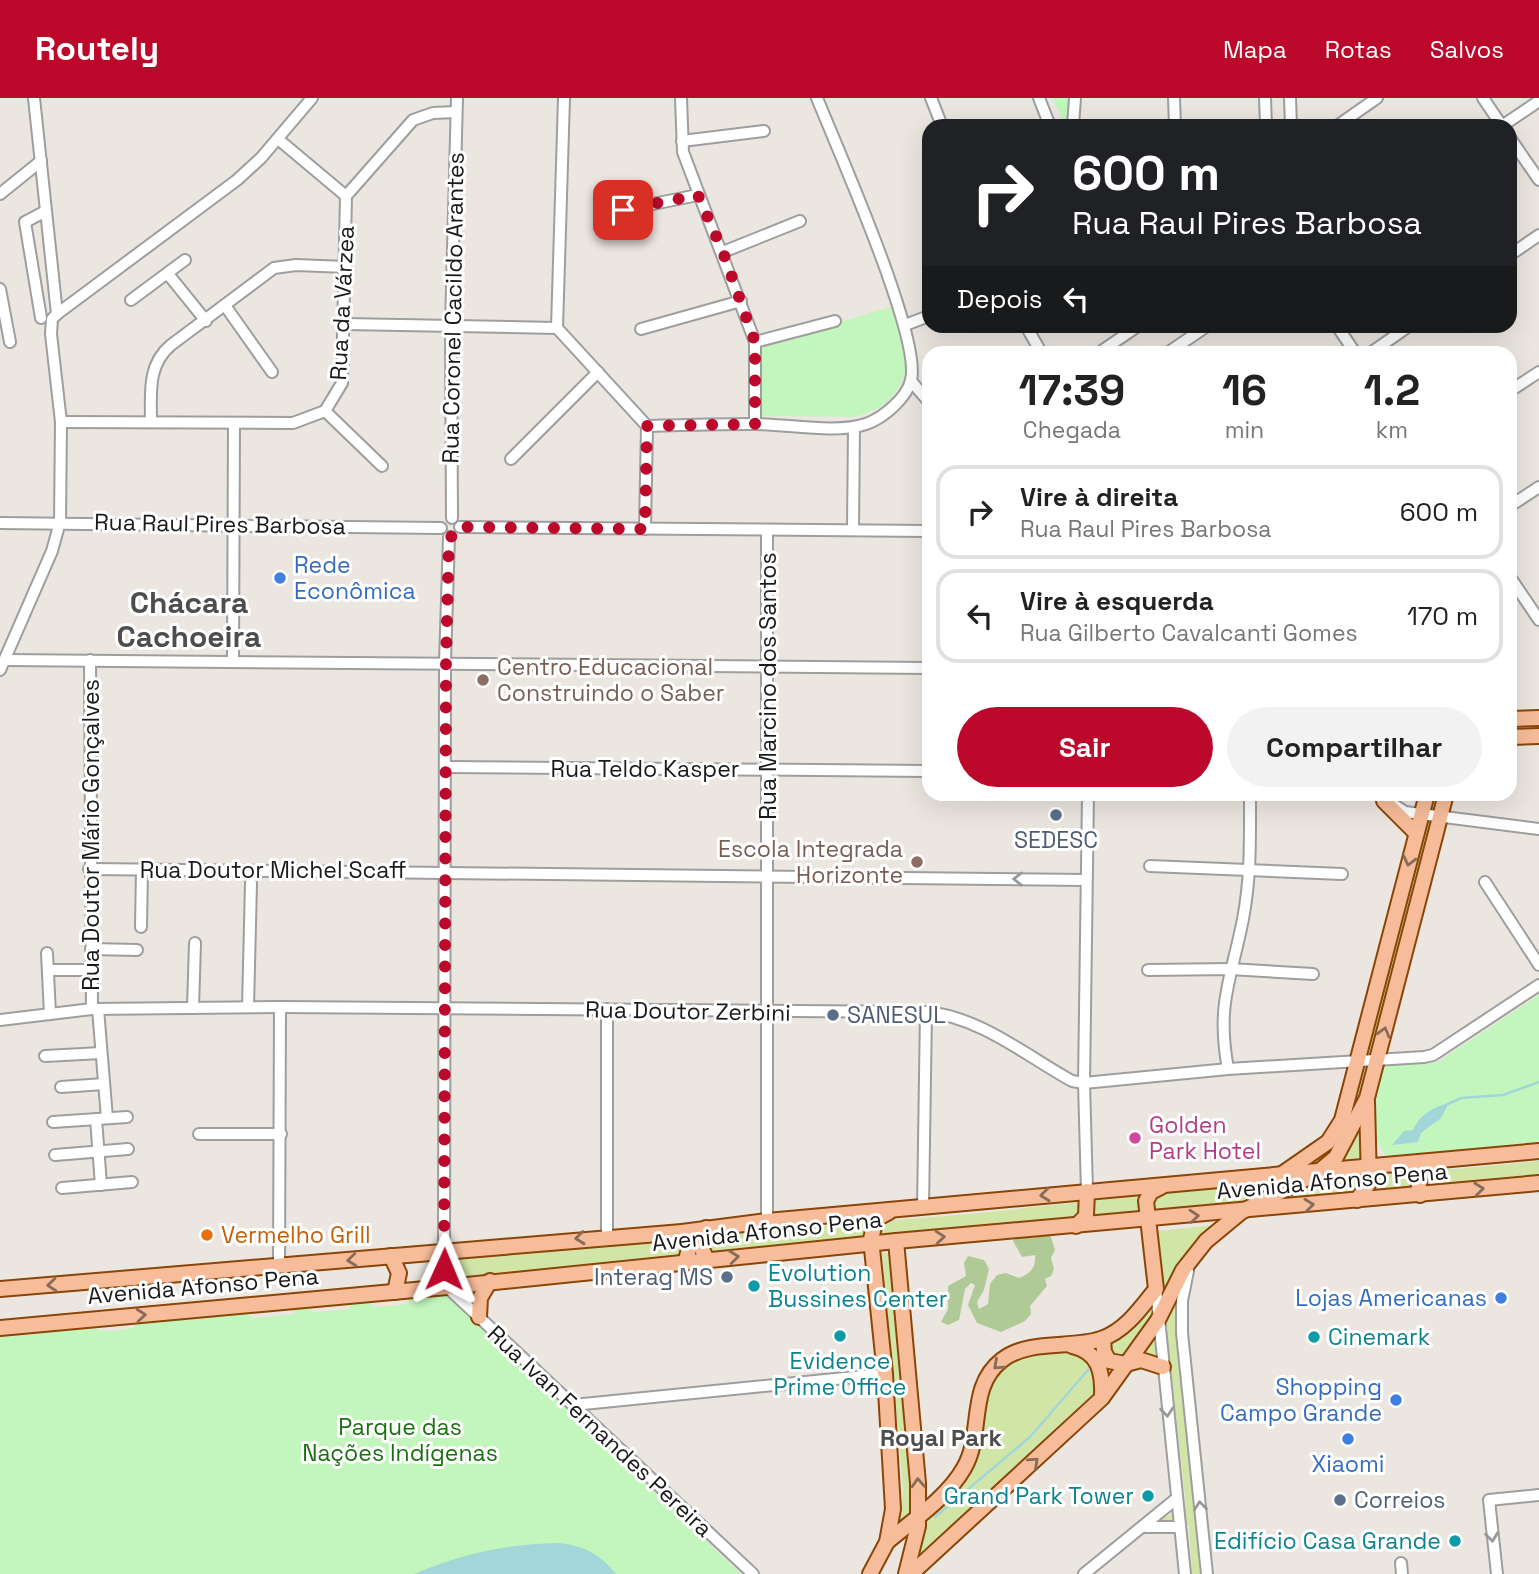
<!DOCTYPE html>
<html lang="pt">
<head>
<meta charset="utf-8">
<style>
	:root { --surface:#fff; --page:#f2f2f2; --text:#222; --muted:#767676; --line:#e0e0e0; --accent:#bc092b }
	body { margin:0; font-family:"Space Grotesk",sans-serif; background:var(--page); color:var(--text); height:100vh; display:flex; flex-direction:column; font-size:26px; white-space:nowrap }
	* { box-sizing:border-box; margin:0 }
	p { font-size:23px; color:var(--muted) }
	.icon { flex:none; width:38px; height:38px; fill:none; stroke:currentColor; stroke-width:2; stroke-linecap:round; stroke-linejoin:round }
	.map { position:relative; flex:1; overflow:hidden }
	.panel { position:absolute; left:922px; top:248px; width:595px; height:455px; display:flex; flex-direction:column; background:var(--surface); border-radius:21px; box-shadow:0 7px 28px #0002 }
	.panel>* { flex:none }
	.banner { position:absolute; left:922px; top:21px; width:595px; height:214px; border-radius:21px; box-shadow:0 7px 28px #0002; background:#202124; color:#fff; overflow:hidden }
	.pin { position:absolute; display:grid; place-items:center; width:60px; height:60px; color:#fff; margin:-30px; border-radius:14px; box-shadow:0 4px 10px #0006 }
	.me { position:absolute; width:77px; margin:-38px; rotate:1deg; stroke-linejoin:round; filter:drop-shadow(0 0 5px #0008) }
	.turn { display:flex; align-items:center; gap:24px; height:147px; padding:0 35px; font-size:32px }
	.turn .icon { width:91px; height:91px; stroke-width:2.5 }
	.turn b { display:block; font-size:49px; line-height:60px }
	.then { display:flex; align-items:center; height:66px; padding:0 35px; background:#0003; gap:14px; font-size:26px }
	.eta { display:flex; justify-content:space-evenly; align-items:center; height:119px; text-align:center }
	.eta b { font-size:42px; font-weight:600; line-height:49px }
	.button { display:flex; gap:14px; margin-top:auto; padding:14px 35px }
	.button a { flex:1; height:80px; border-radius:42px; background:var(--accent); color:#fff; font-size:28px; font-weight:600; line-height:80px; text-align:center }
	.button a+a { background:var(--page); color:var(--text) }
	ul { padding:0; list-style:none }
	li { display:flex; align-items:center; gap:21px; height:94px; margin:0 14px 10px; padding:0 21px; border:4px solid var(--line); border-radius:21px }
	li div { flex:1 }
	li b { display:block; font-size:26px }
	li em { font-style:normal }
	header { display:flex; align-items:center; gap:42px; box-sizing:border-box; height:98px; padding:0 35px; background:var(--accent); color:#fff }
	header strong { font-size:33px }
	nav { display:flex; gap:38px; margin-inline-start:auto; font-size:24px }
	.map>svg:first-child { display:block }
	.grass { fill:#d1e5a7 }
	.forest { fill:#afca96 }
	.park { fill:#c3f6bd }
	.water { fill:#a2d6d8 }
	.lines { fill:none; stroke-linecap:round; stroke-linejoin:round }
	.stream { stroke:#a2d6d8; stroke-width:2.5 }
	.minor-casing { stroke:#9e9e9e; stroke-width:14 }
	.major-casing { stroke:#8a4507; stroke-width:18 }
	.minor { stroke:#fff; stroke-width:10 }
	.major { stroke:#f7bd9a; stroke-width:14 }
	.oneway { stroke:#886c5a }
	.oneway2 { stroke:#989898 }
	.route { stroke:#bc092b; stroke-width:12; stroke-dasharray:0 21.6 }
	.shop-dot { fill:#3f7fe0; stroke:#fff; stroke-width:2.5 }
	.education-dot { fill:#8d6e63; stroke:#fff; stroke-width:2.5 }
	.service-dot { fill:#5c6f8a; stroke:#fff; stroke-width:2.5 }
	.hotel-dot { fill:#d1479c; stroke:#fff; stroke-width:2.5 }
	.food-dot { fill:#e8710a; stroke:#fff; stroke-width:2.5 }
	.culture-dot { fill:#0f9aa8; stroke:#fff; stroke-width:2.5 }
	.labels { text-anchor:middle; stroke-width:6; stroke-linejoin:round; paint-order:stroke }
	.street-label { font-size:23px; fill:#1a1a1a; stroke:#fff }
	.shop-label { font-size:23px; fill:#366cbe; stroke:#fff; text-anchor:end }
	.education-label { font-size:23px; fill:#785e54; stroke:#fff; text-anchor:start }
	.service-label { font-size:23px; fill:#4e5e75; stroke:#fff; text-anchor:start }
	.hotel-label { font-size:23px; fill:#b23c85; stroke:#fff; text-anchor:start }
	.food-label { font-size:23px; fill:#c56008; stroke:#fff; text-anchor:start }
	.culture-label { font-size:23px; fill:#0d838f; stroke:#fff; text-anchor:start }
	.park-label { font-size:23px; fill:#1a7110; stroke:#fff }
	.neighbourhood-label { font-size:24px; font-weight:bold; fill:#4d4d4d; stroke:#fff }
	.district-label { font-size:30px; font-weight:bold; fill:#4d4d4d; stroke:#fff }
</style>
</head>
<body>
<header>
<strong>Routely</strong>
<nav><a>Mapa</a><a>Rotas</a><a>Salvos</a></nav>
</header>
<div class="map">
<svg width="1539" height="1476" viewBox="0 0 1539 1476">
	<rect width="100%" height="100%" fill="#ece6e0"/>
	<g class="grass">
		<path d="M1431 697H1442L1373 961 1366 1064 1289 1074 1311 1065 1325 1054 1355 999Z"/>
		<path d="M1539 1063V1083L712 1159 706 1150 712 1137 970 1116 1385 1072 1456 1071Z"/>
		<path d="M1214 1127 1178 1167 1175 1202 1200 1476H1192L1189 1427 1157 1424 1186 1408 1170 1262 1138 1257 1165 1214 1158 1133Z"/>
		<path d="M680 1142V1161L457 1182 455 1159 461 1157Z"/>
		<path d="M893 1154 915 1414 901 1425 903 1392 882 1155Z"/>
		<path d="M1151 1209 1154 1218 1094 1302 912 1468 926 1416 958 1390 981 1307 994 1277 1010 1263 1022 1260 1070 1253Z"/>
	</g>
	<path class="forest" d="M1024 1136 1033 1140 1038 1136H1050L1055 1152 1051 1160 1054 1171 1051 1178 1045 1181 1047 1188 1030 1208 1031 1216 1025 1223 1001 1234 977 1225 968 1207 975 1187 971 1185 965 1191 959 1222 948 1227 941 1224 948 1211V1188L966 1178 964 1165 968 1158 984 1162 989 1171 984 1192 977 1204 979 1211 988 1206 990 1186 997 1177 1006 1175 1019 1180C1031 1175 1036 1170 1035 1157L1022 1159 1013 1143 1017 1137Z"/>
	<g class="park">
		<path d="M1053 0H1070L1067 28H1055L1062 21Z"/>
		<path d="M890 209C919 254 911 306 854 319L759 318 760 248Z"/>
		<path d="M1539 897V1047L1397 1060 1386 1057C1366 1036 1371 990 1385 966L1436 965Z"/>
		<path d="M447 1197 741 1476H0V1237L89 1229C105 1235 117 1233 133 1230L139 1222 246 1215 253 1220 295 1216 291 1211 306 1209 313 1214 351 1211 347 1205 368 1203 375 1209 409 1206 408 1200Z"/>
	</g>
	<g class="water">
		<path d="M1449 1005 1441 1020 1421 1035 1418 1044 1392 1047 1404 1033 1413 1032C1419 1017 1433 1009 1449 1005Z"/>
		<path d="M558 1445C584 1448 599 1455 616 1476H414C462 1456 506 1446 558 1445Z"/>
	</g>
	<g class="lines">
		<g class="stream">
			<path d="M1446 1007 1461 1000 1503 997 1539 984"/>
			<path d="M935 1419 1030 1339 1088 1272"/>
		</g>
		<defs>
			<g id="minor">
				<path d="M564 0 557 230 647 328C683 327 719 326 754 326 787 326 836 336 866 326 883 320 907 300 911 282 922 240 837 50 817 0"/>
				<path d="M681 0 683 54 755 244V326"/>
				<path d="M931 0 942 28"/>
				<path d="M1039 0 1050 28"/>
				<path d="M1174 0 1175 28"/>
				<path d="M1265 0 1266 28"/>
				<path d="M1290 0 1291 28"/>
				<path d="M1483 0 1502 28 1539 3"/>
				<path d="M1073 28 1075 0"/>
				<path d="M1337 28 1377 0"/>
				<path d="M1510 40 1539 82"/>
				<path d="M278 41 346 98"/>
				<path d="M682 43 764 33"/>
				<path d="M0 96 41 63"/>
				<path d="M623 112 698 97"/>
				<path d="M723 154 800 123"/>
				<path d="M1510 157 1539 137"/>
				<path d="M168 176 206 223"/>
				<path d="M0 191 10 244"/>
				<path d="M131 202 185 162"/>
				<path d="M226 209 272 274"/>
				<path d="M57 216 237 82 261 60 312 0"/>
				<path d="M41 220 25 124 46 113"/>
				<path d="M345 226 557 230"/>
				<path d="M905 227 929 218"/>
				<path d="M1026 228 1042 256"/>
				<path d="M1337 228 1356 256"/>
				<path d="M641 231 741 203"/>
				<path d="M755 244 835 223"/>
				<path d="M1103 252 1138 228"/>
				<path d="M1166 256 1207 228"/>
				<path d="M1369 256 1409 228"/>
				<path d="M911 283 929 304"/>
				<path d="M1510 293 1539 274"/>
				<path d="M325 313 382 368"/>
				<path d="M61 324 293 325 325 313 342 285 346 98 413 22 433 15 456 14"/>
				<path d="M151 324C151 295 147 267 171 247L274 170 296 167 346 169"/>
				<path d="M511 361 598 274"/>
				<path d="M1510 408 1539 389"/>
				<path d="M452 420 451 228 457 0"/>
				<path d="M0 425 441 430"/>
				<path d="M460 429 929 433"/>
				<path d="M645 431 647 328"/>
				<path d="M853 432 854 329"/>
				<path d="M449 439 445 564 444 1171 447 1189 753 1476"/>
				<path d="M1510 479 1539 522"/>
				<path d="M5 562 929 570"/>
				<path d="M90 562 92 911"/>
				<path d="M233 563 234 325"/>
				<path d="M0 572 52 453 60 424 61 324 51 236 52 221 57 216 34 0"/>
				<path d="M445 669 929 673"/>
				<path d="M1377 696 1405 714 1539 731"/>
				<path d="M1150 768 1342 776"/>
				<path d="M89 771 1086 782"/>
				<path d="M1485 784 1539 867"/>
				<path d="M141 829 142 771"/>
				<path d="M91 851 137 852"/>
				<path d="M47 855 50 916"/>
				<path d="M48 872H91"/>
				<path d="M1148 872 1230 871 1313 876"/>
				<path d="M248 909 251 785"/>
				<path d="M193 910 195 845"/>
				<path d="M98 911 107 1020"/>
				<path d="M607 911V1138"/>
				<path d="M0 922 92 911 280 909 926 914C978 918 1027 958 1072 983L1084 985 1228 971 1424 959 1433 957 1539 887"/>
				<path d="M45 958 101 955"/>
				<path d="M1228 971C1216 906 1231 882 1243 821 1251 780 1250 738 1250 696"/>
				<path d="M61 989 104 986"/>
				<path d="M96 1021 101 1087"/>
				<path d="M53 1024 127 1019"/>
				<path d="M199 1036H281"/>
				<path d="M55 1057 128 1051"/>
				<path d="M62 1090 132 1084"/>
				<path d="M1087 1093 1084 985 1088 696"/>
				<path d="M923 1110 926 914"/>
				<path d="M767 1123V432"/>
				<path d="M279 1169 280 909"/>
				<path d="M1188 1173 1182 1203V1235L1207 1476"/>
				<path d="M1156 1191 1185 1476"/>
				<path d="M573 1307 885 1276"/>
				<path d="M1146 1429H1180"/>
				<path d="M1401 1465 1402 1476"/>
				<path d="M1084 1476 1176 1401"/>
				<path d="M1497 1476 1489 1402 1539 1397"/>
			</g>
			<g id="major">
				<path d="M1510 621 1539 620"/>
				<path d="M1510 639 1539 638"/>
				<path d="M1384 703 1416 735"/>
				<path d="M1282 1076 1328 1044 1342 1022 1427 696"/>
				<path d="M1420 1097C1416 1081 1422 1069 1439 1064"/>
				<path d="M1357 1102 1369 1085 1367 1004"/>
				<path d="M1076 1128 1086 1118 1087 1093"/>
				<path d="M706 1130 701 1149 707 1162"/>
				<path d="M682 1134 690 1148 685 1165"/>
				<path d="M896 1143 918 1385V1428L906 1476"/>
				<path d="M391 1158 399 1175 395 1194"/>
				<path d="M0 1191 682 1134 767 1123 1539 1053"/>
				<path d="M479 1219 480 1200 490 1183"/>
				<path d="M0 1230 447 1189 896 1143 1539 1085"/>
				<path d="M1103 1241 1104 1254 1109 1263 1126 1266 1141 1262 1163 1269"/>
				<path d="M1072 1248C1099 1254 1103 1274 1102 1299"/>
				<path d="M887 1444C913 1422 947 1400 964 1370 984 1336 967 1289 1002 1262 1029 1241 1071 1251 1101 1241 1125 1233 1141 1210 1156 1191L1146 1103 1151 1094 1161 1089"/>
				<path d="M870 1476 887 1444 893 1411 885 1276 871 1141 876 1121 889 1114"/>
				<path d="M911 1476 1102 1300 1158 1222 1183 1172 1206 1143 1241 1114 1317 1075 1336 1059 1367 1000 1446 696"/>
			</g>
		</defs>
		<use href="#minor" class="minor-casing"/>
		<use href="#major" class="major-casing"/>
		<use href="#minor" class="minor"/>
		<use href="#major" class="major"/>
	</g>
	<defs><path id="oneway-chevron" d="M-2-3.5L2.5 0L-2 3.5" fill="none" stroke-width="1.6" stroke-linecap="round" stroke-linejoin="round" transform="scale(1.75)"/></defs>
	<g class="oneway">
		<use href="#oneway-chevron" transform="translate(1409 763) rotate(104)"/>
		<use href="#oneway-chevron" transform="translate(1384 934) rotate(-75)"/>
		<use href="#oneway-chevron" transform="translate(1479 1091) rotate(-6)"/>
		<use href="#oneway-chevron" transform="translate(1045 1097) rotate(174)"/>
		<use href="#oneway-chevron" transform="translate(1309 1107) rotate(-6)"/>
		<use href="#oneway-chevron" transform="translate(1194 1118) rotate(-5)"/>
		<use href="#oneway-chevron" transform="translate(940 1139) rotate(-5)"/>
		<use href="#oneway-chevron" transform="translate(580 1140) rotate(174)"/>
		<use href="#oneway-chevron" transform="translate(734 1159) rotate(-6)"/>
		<use href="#oneway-chevron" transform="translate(352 1162) rotate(174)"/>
		<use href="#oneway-chevron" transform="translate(52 1187) rotate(175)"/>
		<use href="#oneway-chevron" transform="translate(141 1217) rotate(-5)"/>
		<use href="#oneway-chevron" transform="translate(998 1267) rotate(138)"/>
		<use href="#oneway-chevron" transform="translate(1034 1364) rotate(-42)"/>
		<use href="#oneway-chevron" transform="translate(918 1385) rotate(-93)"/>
	</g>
	<g class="oneway2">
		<use href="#oneway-chevron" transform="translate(1018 781) rotate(-179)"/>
		<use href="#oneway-chevron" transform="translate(1167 1314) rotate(85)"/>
		<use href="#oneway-chevron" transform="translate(1200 1408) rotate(-96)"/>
		<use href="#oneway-chevron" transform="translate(1492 1439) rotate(83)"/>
	</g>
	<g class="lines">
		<path class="route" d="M444 1171 446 564 449 439 455 438 460 429 645 431 647 328 755 326V244L723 154 698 97 623 112"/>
	</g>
	<g class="shop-dot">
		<circle cx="280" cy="480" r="7"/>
		<circle cx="1501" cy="1200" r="7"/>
		<circle cx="1396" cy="1302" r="7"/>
		<circle cx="1348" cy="1341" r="7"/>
	</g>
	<g class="education-dot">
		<circle cx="483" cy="582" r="7"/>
		<circle cx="917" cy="764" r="7"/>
	</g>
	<g class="service-dot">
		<circle cx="1056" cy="717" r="7"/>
		<circle cx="833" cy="917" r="7"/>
		<circle cx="727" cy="1179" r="7"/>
		<circle cx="1340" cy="1402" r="7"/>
	</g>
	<circle class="hotel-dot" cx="1135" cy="1040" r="7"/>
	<circle class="food-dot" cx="207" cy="1137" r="7"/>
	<g class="culture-dot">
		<circle cx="754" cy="1188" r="7"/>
		<circle cx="840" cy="1238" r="7"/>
		<circle cx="1314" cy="1239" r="7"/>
		<circle cx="1148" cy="1398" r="7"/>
		<circle cx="1455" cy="1443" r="7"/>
	</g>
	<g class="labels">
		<g class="street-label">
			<text transform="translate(342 205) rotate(-87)" y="8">Rua da Várzea</text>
			<text transform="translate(453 210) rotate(-89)" y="8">Rua Coronel Cacildo Arantes</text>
			<text transform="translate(220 426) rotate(1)" y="8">Rua Raul Pires Barbosa</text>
			<text transform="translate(768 588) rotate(-90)" y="8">Rua Marcino dos Santos</text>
			<text x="645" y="679">Rua Teldo Kasper</text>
			<text transform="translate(91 737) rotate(-90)" y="8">Rua Doutor Mário Gonçalves</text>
			<text x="273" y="780">Rua Doutor Michel Scaff</text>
			<text transform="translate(688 913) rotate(1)" y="8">Rua Doutor Zerbini</text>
			<text transform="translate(1332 1083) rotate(-5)" y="8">Avenida Afonso Pena</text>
			<text transform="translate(767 1133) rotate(-6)" y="8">Avenida Afonso Pena</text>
			<text transform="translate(203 1188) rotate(-5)" y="8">Avenida Afonso Pena</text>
			<text transform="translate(600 1333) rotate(43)" y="8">Rua Ivan Fernandes Pereira</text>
		</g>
		<g class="shop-label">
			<text x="294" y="475" text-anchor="start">Rede<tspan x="294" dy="26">Econômica</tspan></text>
			<text x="1487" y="1208">Lojas Americanas</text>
			<text x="1382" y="1297">Shopping<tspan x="1382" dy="26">Campo Grande</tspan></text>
			<text x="1348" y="1374" text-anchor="middle">Xiaomi</text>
		</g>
		<g class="education-label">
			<text x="497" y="577">Centro Educacional<tspan x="497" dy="26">Construindo o Saber</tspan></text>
			<text x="903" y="759" text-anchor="end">Escola Integrada<tspan x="903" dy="26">Horizonte</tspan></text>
		</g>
		<g class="service-label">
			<text x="1056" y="750" text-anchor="middle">SEDESC</text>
			<text x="847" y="925">SANESUL</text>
			<text x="713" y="1187" text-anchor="end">Interag MS</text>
			<text x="1354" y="1410">Correios</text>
		</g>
		<g class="hotel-label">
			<text x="1149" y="1035">Golden<tspan x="1149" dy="26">Park Hotel</tspan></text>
		</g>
		<g class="food-label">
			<text x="221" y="1145">Vermelho Grill</text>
		</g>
		<g class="culture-label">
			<text x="768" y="1183">Evolution<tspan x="768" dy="26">Bussines Center</tspan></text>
			<text x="1328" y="1247">Cinemark</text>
			<text x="840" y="1271" text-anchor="middle">Evidence<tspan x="840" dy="26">Prime Office</tspan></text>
			<text x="1134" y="1406" text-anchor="end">Grand Park Tower</text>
			<text x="1441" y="1451" text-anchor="end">Edifício Casa Grande</text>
		</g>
		<g class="park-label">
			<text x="400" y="1337">Parque das<tspan x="400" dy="26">Nações Indígenas</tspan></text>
		</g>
		<g class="neighbourhood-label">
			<text x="941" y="1348">Royal Park</text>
		</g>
		<g class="district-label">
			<text x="189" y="515">Chácara<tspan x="189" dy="34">Cachoeira</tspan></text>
		</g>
	</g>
</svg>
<div class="pin" style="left:623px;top:112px;background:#d93025"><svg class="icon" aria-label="arrive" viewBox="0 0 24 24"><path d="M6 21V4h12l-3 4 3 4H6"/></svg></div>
<svg class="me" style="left:444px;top:1171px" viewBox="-20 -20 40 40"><path d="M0-17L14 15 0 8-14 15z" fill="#bc092b" stroke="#fff" stroke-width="4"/></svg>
<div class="banner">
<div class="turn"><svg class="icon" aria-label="right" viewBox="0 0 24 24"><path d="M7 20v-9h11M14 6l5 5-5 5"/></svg><div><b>600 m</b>Rua Raul Pires Barbosa</div></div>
<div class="then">Depois<svg class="icon" aria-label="left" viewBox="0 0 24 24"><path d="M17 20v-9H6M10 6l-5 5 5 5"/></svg></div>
</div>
<section class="panel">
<div class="eta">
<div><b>17:39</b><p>Chegada</p></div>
<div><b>16</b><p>min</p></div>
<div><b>1.2</b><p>km</p></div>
</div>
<ul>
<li><svg class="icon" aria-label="right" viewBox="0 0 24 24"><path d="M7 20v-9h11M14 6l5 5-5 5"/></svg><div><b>Vire à direita</b><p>Rua Raul Pires Barbosa</p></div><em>600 m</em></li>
<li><svg class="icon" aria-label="left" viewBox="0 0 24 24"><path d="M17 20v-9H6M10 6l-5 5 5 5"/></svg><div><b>Vire à esquerda</b><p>Rua Gilberto Cavalcanti Gomes</p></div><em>170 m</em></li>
</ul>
<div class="button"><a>Sair</a><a>Compartilhar</a></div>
</section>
</div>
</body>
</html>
